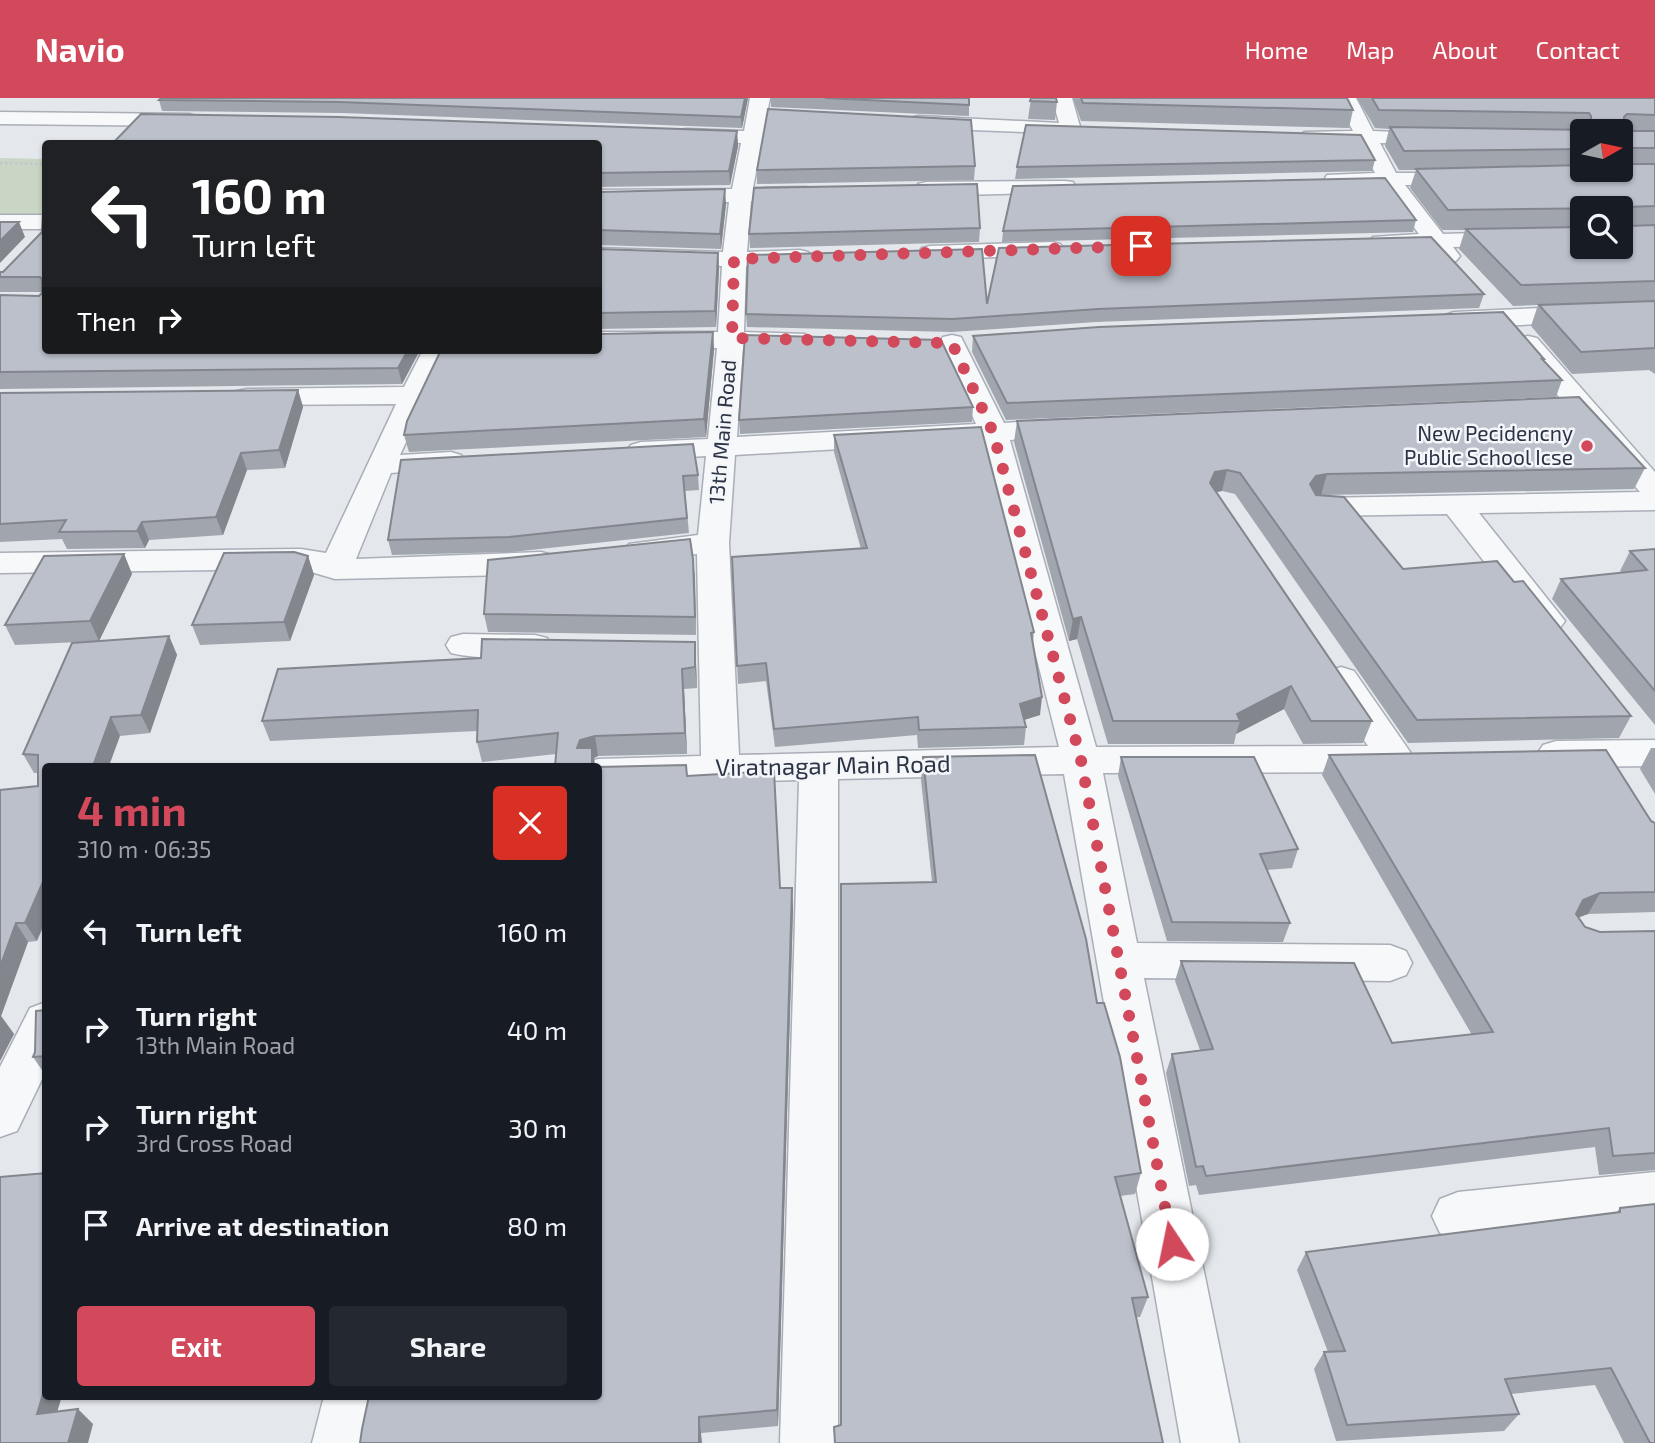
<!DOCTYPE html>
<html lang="en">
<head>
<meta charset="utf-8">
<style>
	:root { --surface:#171b24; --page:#242831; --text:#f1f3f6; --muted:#9ea1a6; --accent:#d1495b }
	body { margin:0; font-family:"Exo 2",sans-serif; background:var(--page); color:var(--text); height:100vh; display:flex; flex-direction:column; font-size:26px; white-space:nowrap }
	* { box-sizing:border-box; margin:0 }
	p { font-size:23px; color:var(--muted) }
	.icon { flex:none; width:38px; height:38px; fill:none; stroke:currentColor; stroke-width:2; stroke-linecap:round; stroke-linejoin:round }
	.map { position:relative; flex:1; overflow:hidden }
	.panel { position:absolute; left:42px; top:665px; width:560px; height:637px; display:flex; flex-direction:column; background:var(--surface); border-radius:7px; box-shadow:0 2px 5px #0004 }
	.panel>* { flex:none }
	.banner { position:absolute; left:42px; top:42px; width:560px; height:214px; border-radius:7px; box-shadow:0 2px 5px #0004; background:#202124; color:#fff; overflow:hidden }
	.needle { width:46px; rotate:81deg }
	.fabs { position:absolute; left:1570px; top:21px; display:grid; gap:14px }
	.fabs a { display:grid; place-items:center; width:63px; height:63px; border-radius:7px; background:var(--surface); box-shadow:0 2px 5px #0004; font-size:35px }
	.pin { position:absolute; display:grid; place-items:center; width:60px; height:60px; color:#fff; margin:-30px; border-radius:14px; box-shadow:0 4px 10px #0006 }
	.me { position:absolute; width:77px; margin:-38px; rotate:349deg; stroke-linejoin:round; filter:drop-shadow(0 0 5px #0008) }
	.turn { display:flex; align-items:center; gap:24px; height:147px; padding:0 35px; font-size:32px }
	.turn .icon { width:91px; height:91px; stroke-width:2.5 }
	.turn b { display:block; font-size:49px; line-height:60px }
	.then { display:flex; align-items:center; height:66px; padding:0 35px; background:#0003; gap:14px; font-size:26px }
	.round { display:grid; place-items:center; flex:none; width:74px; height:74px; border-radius:7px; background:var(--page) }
	.overview { display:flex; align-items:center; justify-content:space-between; height:119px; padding:0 35px }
	h1 { font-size:42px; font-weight:700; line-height:52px; color:var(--accent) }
	.cta { display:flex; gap:14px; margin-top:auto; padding:14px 35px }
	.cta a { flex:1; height:80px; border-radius:7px; background:var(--accent); color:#fff; font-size:28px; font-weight:700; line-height:80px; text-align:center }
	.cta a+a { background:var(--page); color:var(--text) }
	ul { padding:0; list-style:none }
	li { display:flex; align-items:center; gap:21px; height:98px; padding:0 35px }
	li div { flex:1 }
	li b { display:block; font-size:26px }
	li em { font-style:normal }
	header { display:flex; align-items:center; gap:42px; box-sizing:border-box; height:98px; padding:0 35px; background:var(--accent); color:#fff }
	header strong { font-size:33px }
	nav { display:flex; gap:38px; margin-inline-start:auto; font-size:24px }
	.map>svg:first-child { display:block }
	.green { fill:#c9d6c5 }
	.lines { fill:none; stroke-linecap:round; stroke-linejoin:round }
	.minor-casing { stroke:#a9aeb7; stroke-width:3 }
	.path { stroke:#c2c5cb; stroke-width:2.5; stroke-dasharray:2.5 2.5; stroke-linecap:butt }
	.minor { fill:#f7f8fa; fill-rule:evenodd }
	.wall { fill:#a1a5ae; fill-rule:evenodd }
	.shaded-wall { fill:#83868d }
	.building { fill:#bbc0ca; stroke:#83868d; stroke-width:2 }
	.route { stroke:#d1495b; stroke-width:12; stroke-dasharray:0 21.6 }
	.poi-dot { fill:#d1495b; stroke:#f4f6f9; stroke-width:2.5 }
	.labels { text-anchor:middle; stroke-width:5; stroke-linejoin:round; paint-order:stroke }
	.far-street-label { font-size:21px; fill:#2b3445; stroke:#f4f6f9 }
	.far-poi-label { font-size:21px; fill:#2b3445; stroke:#f4f6f9; text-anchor:end }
	.street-label { font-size:24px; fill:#2b3445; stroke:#f4f6f9 }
</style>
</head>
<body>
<header>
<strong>Navio</strong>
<nav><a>Home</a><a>Map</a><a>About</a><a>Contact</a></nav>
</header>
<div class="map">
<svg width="1655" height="1345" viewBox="0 0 1655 1345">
	<rect width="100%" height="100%" fill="#e4e7ec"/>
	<path class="green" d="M0 60 45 61V121H0Z"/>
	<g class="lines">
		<defs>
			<g id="minor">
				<path d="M750 0H770L753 90 806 89 814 91 817 96 814 101 806 103H751L747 154 800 152 808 154 812 159 808 164 800 166 746 168 744 234 805 236 809 242 805 248 743 250 737 339 976 326 939 245 943 239 952 237 961 239 1004 325 1066 321 1076 324 1080 330 1076 336 1010 342 1096 649 1368 648 1323 581 1328 573 1341 569 1354 573 1415 661 1409 670C1399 673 1390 671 1380 674L1103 675 1137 845 1390 847 1406 853 1412 865 1406 877 1390 883 1144 880 1239 1345H1181L1064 676 838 681V1345H780L799 682 598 687V668H582L584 665 598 661 701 658 697 456 640 463 629 460 624 453 629 446 698 437 706 358 641 362 631 359 626 353 631 347 641 344 708 341 717 250H598V234H718L722 168 598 164V150L723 154 729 104 598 106V92L732 91 741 45 686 43 679 41 676 37 679 33 686 31 744 33ZM982 343 1059 649 739 657 729 445 735 357Z"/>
				<path d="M1052 0H1072L1081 32 1078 36 918 30 911 28 908 24 911 20 918 18 1059 25Z"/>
				<path d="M1336 0H1356L1373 33 1447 36 1450 40 1447 44 1440 46 1380 45 1396 75H1472L1475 80 1472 85 1464 86 1405 87 1443 136 1582 132V146L1453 149 1460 158 1456 163C1442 167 1438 161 1430 150L1373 149 1369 144 1373 139 1419 136 1383 88H1335L1327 87 1324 82 1327 77 1375 75 1360 45 1311 44 1304 42 1301 38 1304 34 1353 33Z"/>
				<path d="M0 14 189 16 196 18 199 22 196 26 189 28 0 26Z"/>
				<path d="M1065 83 1073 84 1076 89 1073 94 926 98 918 96 915 91 918 86 926 84Z"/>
				<rect x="0" y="117" width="46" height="14"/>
				<path d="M1052 144 1060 146 1064 151 1060 156 930 162 922 160 918 155 922 150 930 148Z"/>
				<path d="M1655 205V221L1454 230 1445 227 1441 222 1445 217 1454 214Z"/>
				<path d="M1528 238 1537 240 1655 374V412L1479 415 1565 523 1560 530 1548 534 1536 530 1447 416 1321 418 1310 416 1306 409 1310 402 1321 400 1640 394 1519 252 1515 246 1519 240Z"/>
				<path d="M423 252H449L400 357 451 354 461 357 466 363 461 369 391 375 356 461 541 454 552 457 557 464 552 471 512 477 335 481 301 471 0 475V455L301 451 326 455 396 306 247 307 237 305 233 299 237 293 247 291 404 289Z"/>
				<path d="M463 536 535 537 547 540 552 548 547 556C522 562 476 561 451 555L446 547 451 539Z"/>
				<path d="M1655 642V668L1556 669 1543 665 1537 656 1543 647 1556 643Z"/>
				<path d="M46 904V973L17 1033 0 1039V969L30 910Z"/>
				<path d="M1655 1074V1120L1458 1142 1440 1135 1432 1118 1440 1101 1458 1094Z"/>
				<path d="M324 1298H380L370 1345H312Z"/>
			</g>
		</defs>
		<use href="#minor" class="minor-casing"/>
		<path class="path" d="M0 65 46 66"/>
		<use href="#minor" class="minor"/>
	</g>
	<g class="wall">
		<path d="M161 0H748L742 30 342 15 162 13 159 2Z"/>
		<path d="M771 0H969V18L771 9Z"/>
		<path d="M1031 0 1057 4 1055 22 1028 21Z"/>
		<path d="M1073 0H1347L1353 12 1349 30 1081 23Z"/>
		<path d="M1357 0H1655V276L1649 272 1572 276 1531 228 1538 207 1513 208 1459 151 1465 132H1442L1410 90 1416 72H1399L1385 48 1389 31 1375 30ZM1582 33H1620V72H1582ZM1582 110H1620L1582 149Z"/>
		<path d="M737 33 738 48 730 87 598 89V46Z"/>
		<path d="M1375 62 1372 73 1015 81 1017 69Z"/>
		<path d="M975 68 974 82 757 86V72Z"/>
		<path d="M598 94 726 106 721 151 598 147Z"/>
		<path d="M1416 122 1413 134 1002 144 1003 133Z"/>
		<path d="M980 130 979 144 750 150 749 136Z"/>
		<path d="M42 134 46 252H420L402 286 0 291V197L39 198 42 194H0V174H3Z"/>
		<path d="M598 151 718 155 719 171 716 229 598 231Z"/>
		<path d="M1484 196 1479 210 1096 224 952 234 747 229 746 216 987 206Z"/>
		<path d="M713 234 714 251 706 339 409 354 404 337Z"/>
		<path d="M973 238 1544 261V263L1562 282 1556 299 1006 322 972 254Z"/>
		<path d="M298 292 303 309 285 370 247 372 223 437 149 442 145 450 67 451 62 441 0 444V295Z"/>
		<path d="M973 309 972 324 740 336 739 322Z"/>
		<path d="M1017 323 1645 370 1634 391 1324 397 1403 471 1631 618 1619 640 1408 645 1235 396 1222 393 1216 394 1372 623 1363 645 1303 646 1284 611 1236 636 1234 646H1108L1077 541 1069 543 1014 344Z"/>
		<path d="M834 337 1034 534 1033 545 1040 617 1024 622 1026 629 1024 647 918 650 917 637 775 649 766 583 738 586 732 459 861 451 834 354Z"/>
		<path d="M401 362 698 377 699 392 685 393 689 435 512 454 392 457 388 442Z"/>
		<path d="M1655 451V627L1552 501 1561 481 1622 475 1620 473 1630 453Z"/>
		<path d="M124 456 132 476 99 543 15 547 5 527Z"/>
		<path d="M308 458 314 477 290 543 200 547 192 527Z"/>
		<path d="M693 461 696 537 488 534 484 516Z"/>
		<path d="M169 538 177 557 150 635 120 638 46 668 37 843 28 844 1 918 14 936 0 963V692L38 688V675H34L23 656Z"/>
		<path d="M695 544 697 590 684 591 687 656 598 658 594 660 595 668 556 656 482 664 477 644V633L270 643 262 623 481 560Z"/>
		<path d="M1651 650H1655V696L1640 671Z"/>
		<path d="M1329 657 1655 725V814L1588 816 1578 819 1585 829 1600 834 1655 833V1072L1599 1077 1595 1049 1199 1097 1196 1087 1189 1088 1166 975 1172 956 1200 952 1175 883 1181 863 1392 945 1472 937 1322 677Z"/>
		<path d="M923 659 1097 905 1141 1075 1135 1096 1120 1098 1148 1199 1140 1219H1136L1163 1345H834V1329L841 1327 932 784 921 682Z"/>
		<path d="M1121 659 1298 751 1292 770 1267 772 1290 825 1283 844 1167 843 1118 678Z"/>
		<path d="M687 678 780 790 793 810 778 1328 701 1335 598 1298Z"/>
		<path d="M46 912V980L43 977 44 975 33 959 35 954Z"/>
		<path d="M1620 1110 1655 1345H1624L1595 1287 1511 1296 1519 1316 1504 1333 1336 1343 1314 1271 1324 1254H1328L1297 1172 1306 1154 1616 1115Z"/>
	</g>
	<g class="shaded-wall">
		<path d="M745 0H748L742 30 741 19Z"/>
		<path d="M737 33 738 48 730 87 729 73Z"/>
		<path d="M725 91 726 106 721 151 720 136Z"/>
		<path d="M19 124 25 139 0 165V143Z"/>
		<path d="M718 155 719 171 716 229 715 213Z"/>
		<path d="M713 234 714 251 706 339 704 321Z"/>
		<path d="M408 252H420L402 286 398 270Z"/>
		<path d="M298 292 303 309 285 370 279 352Z"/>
		<path d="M241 355 247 372 223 437 216 419Z"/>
		<path d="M1227 372 1222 393 1211 395 1210 385 1215 374Z"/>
		<path d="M1327 376 1321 397 1310 399V386L1316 378Z"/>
		<path d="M142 424 149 442 145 450 137 433Z"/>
		<path d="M124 456 132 476 99 543 90 523Z"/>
		<path d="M308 458 314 477 290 543 284 524Z"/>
		<path d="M693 461 695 479 696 537 695 519Z"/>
		<path d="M1081 519 1077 541 1069 543 1073 521Z"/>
		<path d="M169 538 177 557 150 635 141 617Z"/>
		<path d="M695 544 696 565 697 590 695 569Z"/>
		<path d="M682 571 684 591 687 656 685 635Z"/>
		<path d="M1291 588 1284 611 1236 636 1240 623 1237 616Z"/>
		<path d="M1042 599 1040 617 1017 624 1020 606Z"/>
		<path d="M111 619 120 638 109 668H93Z"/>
		<path d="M595 638 598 658 594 660 595 668H592L577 650 580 642Z"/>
		<path d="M46 777V822L37 843 25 825Z"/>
		<path d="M792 790 793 810 778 1328 777 1312Z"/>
		<path d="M1600 795 1588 816 1572 822 1583 802Z"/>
		<path d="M16 825 28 844 1 918 14 936 0 963V869Z"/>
		<path d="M46 1286V1298H62L52 1331 37 1316Z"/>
		<path d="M78 1311 93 1326 88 1345H68Z"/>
		<path d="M699 1319 701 1335 702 1345H699Z"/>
	</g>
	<g class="building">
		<path d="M161 0H745L741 19 339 4 159 2Z"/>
		<path d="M825 0H969V7Z"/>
		<path d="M1031 0H1056L1057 4 1030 3Z"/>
		<path d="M1081 0H1347L1353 12 1083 5Z"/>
		<path d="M1372 0H1655V17L1627 16 1624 19V30L1627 33H1655V50H1620V33H1582V51L1404 53 1390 29 1589 32 1591 30V18L1589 15 1379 12Z"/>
		<path d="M768 11 971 22 975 68 757 72Z"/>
		<path d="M141 16 339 19 737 33 729 73 598 75V46H112Z"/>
		<path d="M1026 27 1361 37 1375 62 1017 69Z"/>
		<path d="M1620 66H1655V108L1626 109 1625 125 1628 128 1655 127V183L1521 187 1466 131 1582 129V149H1620V110L1448 112 1416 71 1582 67V72H1620Z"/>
		<path d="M1385 80 1416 122 1003 133 1013 88Z"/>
		<path d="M977 86 980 130 749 136 754 90Z"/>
		<path d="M725 91 720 136 598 132V94Z"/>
		<path d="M46 112V252H408L398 270 0 274V197L39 198 42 195V181L40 179H0V174H3L42 134 43 115Z"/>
		<path d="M0 124H19L0 143Z"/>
		<path d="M1431 139 1484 196 1098 211 953 221 746 216 748 157 982 151 987 206 999 150Z"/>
		<path d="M598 151 718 155 715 213 598 215Z"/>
		<path d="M1655 203V250L1581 254 1539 207Z"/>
		<path d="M1503 214 1544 261H1542L1562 282 1007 305 973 238 1099 229Z"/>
		<path d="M713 234 704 321 404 337 407 323 441 252H598V236Z"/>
		<path d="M745 237 941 242 973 309 739 322Z"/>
		<path d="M298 292 279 352 241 355 216 419 142 424 137 433 59 434 66 422 0 426V295Z"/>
		<path d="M1579 299 1645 370 1327 376 1316 378 1310 386 1316 397 1344 399 1403 471 1497 463 1514 484 1523 483 1631 618 1417 622 1240 375 1227 372 1215 374 1210 385 1372 623H1311L1291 588 1237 616 1240 623H1113L1081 519 1073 521 1017 323Z"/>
		<path d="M981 329 1034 534 1031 535 1042 599 1020 606 1026 629 919 632 918 619 774 631 766 565 737 568 732 459 867 450 834 337Z"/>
		<path d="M693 346 698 377 683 378 687 420 509 439 388 442 401 362Z"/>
		<path d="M690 441 693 461 695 519 484 516 488 462Z"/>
		<path d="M1655 451V593L1561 481 1647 472 1630 453Z"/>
		<path d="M294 454 308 458 284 524 192 527 224 455Z"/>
		<path d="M124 456 90 523 5 527 44 458Z"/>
		<path d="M169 538 141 617 111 619 93 668H46V777L25 825H16L0 869V692L38 688V657L23 656 72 545Z"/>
		<path d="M482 541 695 544V569L682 571 685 635 595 638 580 642 577 650H592V667L594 668H555L558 635 477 644 478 612 262 623 278 571 481 560Z"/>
		<path d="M1606 652 1651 723 1655 725V794L1600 795 1583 802 1576 816 1585 829 1600 834 1655 833V1055L1613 1058 1609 1030 1206 1078 1203 1068 1196 1069 1172 956 1213 951 1181 863 1354 865 1392 945 1493 934 1329 657Z"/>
		<path d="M1035 657 1086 841 1097 905H1104L1120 959 1141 1075 1115 1079 1148 1199 1132 1200 1163 1345H835L834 1329 841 1327V786L936 784 923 659Z"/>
		<path d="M1121 659H1254L1298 751 1260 756 1290 825 1172 824Z"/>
		<path d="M686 667 687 678 774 673 780 790H792L777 1312 699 1319V1345H360L362 1331 369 1298H598V669Z"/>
		<path d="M46 912V958L33 959 35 954 36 913Z"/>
		<path d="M46 1075V1286L37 1316 78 1311 68 1345H0V1079Z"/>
		<path d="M1655 1106V1345H1650L1611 1270 1505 1281 1519 1316 1347 1327 1324 1254 1345 1253 1306 1154 1620 1114V1110Z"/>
	</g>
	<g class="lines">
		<path class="route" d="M1141 148 734 161 732 240 952 245 993 334 1081 662 1172 1146"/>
	</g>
	<circle class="poi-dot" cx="1587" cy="348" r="7"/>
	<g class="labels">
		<g class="far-street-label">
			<text transform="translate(723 334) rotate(-85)" y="7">13th Main Road</text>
		</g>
		<g class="far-poi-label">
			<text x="1573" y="343">New Pecidencny<tspan x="1573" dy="24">Public School Icse</tspan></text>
		</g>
		<g class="street-label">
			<text transform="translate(833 668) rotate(-1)" y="8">Viratnagar Main Road</text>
		</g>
	</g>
</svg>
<div class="fabs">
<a><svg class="needle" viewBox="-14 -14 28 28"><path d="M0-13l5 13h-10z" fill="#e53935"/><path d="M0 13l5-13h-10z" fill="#9ea1a6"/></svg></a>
<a><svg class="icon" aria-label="search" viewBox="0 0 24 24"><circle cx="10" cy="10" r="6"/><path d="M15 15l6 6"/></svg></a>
</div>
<div class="pin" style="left:1141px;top:148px;background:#d93025"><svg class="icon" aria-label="arrive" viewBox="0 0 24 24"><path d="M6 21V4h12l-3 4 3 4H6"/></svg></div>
<svg class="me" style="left:1172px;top:1146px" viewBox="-20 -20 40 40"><circle r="19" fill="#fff"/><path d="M0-13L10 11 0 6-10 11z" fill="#d1495b"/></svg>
<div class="banner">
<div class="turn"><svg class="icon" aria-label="left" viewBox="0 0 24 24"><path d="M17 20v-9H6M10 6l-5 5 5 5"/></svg><div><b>160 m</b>Turn left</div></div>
<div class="then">Then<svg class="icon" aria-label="right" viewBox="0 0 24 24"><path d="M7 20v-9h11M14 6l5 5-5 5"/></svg></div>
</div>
<section class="panel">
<div class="overview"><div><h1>4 min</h1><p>310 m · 06:35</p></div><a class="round" style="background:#d93025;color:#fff"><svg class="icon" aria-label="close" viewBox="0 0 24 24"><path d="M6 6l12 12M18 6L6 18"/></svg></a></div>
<ul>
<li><svg class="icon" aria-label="left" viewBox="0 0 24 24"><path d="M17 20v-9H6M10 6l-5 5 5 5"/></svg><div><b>Turn left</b></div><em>160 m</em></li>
<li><svg class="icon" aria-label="right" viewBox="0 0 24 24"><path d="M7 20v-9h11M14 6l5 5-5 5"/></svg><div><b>Turn right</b><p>13th Main Road</p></div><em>40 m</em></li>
<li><svg class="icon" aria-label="right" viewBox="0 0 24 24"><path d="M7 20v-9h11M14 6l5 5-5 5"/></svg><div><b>Turn right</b><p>3rd Cross Road</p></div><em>30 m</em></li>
<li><svg class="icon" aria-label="arrive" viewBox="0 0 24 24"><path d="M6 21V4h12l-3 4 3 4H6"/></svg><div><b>Arrive at destination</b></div><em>80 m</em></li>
</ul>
<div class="cta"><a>Exit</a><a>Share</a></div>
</section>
</div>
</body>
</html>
